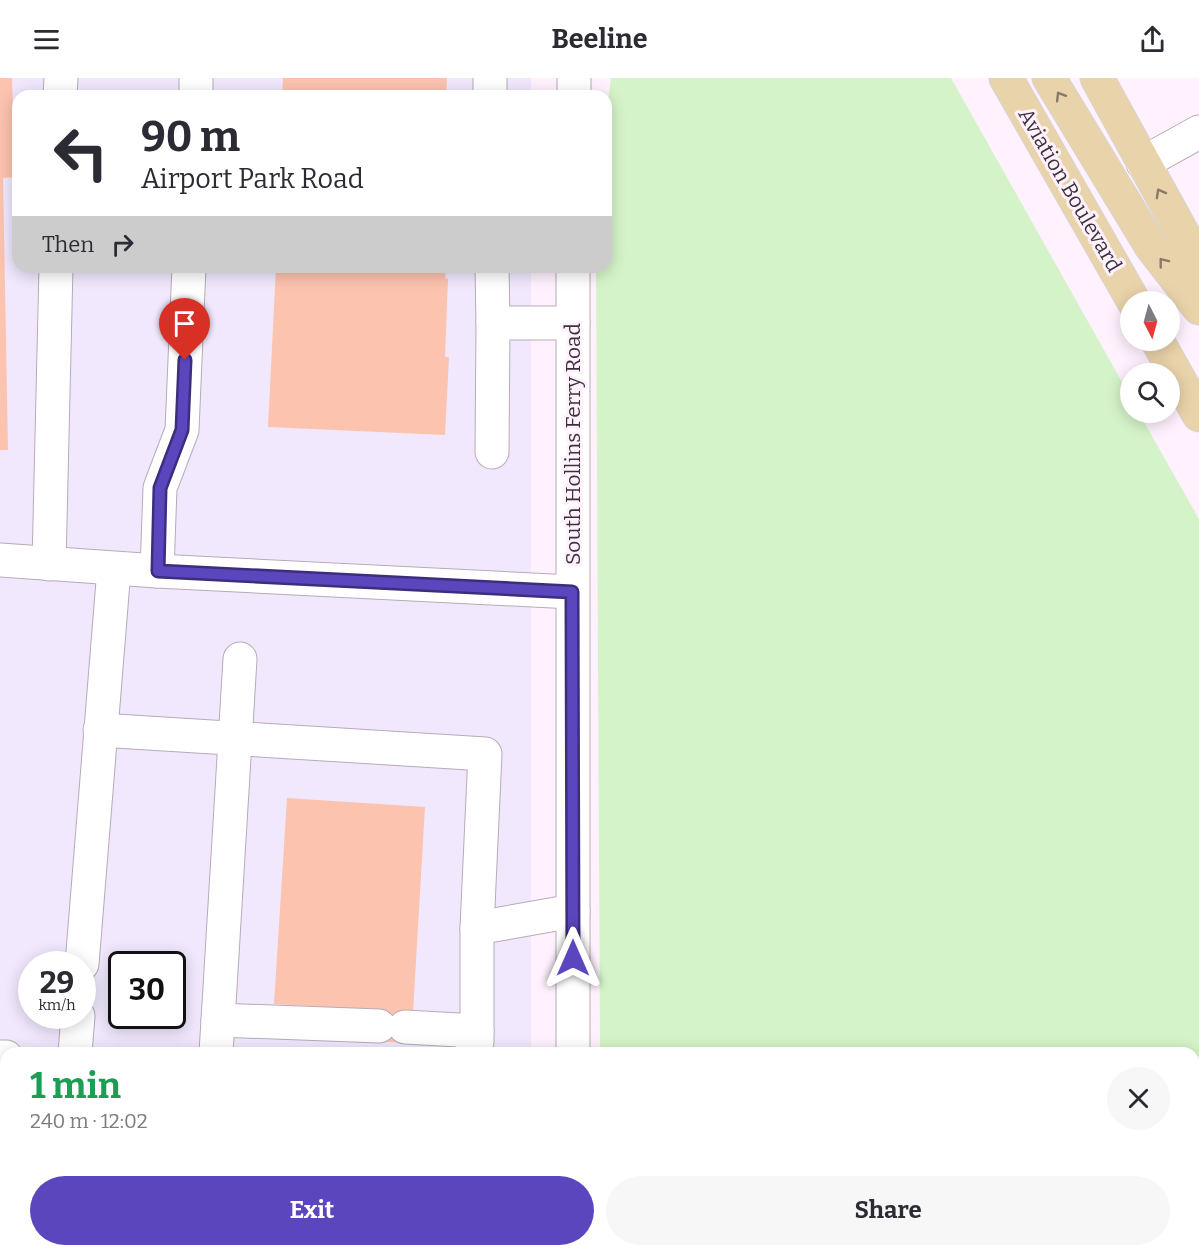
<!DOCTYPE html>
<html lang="en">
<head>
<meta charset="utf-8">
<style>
	:root { --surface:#fff; --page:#f7f7f7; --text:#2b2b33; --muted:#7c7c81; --accent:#5c46be }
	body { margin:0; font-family:Bitter,serif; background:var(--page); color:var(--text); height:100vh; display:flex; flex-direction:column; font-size:22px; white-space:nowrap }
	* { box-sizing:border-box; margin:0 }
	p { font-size:20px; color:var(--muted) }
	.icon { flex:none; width:33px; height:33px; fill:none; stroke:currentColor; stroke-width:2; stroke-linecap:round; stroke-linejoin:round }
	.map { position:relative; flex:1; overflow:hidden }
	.drawer { position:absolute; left:0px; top:969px; width:1200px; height:210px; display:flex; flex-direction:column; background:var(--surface); border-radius:18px 18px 0 0; box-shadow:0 3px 15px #0003 }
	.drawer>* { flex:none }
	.hud { position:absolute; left:12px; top:12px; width:600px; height:183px; border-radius:18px; box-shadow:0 3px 15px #0003; background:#fff; color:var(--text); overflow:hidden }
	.needle { width:39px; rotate:174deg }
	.buttons { position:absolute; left:1120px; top:213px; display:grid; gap:12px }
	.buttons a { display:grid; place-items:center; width:60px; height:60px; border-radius:50%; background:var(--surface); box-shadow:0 3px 15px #0003; font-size:30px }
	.speed { position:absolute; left:18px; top:873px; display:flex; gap:12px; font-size:30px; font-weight:700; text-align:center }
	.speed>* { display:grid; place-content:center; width:78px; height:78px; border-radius:50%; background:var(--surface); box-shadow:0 3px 15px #0003; line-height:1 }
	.speed small { font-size:15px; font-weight:400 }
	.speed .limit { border:3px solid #111; border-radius:9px; background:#fff; color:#111 }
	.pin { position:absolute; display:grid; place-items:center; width:51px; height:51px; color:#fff; margin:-62px -26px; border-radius:50% 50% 50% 0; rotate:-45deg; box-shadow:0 0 6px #0007 }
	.pin .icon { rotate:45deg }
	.me { position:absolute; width:66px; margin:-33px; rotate:0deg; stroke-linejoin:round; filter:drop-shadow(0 0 4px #0008) }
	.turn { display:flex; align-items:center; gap:21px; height:126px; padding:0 30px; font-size:27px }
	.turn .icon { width:78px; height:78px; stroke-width:2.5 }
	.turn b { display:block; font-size:42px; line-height:51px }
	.then { display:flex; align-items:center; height:57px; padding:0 30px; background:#0003; gap:12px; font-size:22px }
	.round { display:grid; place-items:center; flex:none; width:63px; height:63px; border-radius:32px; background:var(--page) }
	.summary { display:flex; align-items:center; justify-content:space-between; height:102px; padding:0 30px }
	h1 { font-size:36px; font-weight:700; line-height:45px; color:#1e9e55 }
	.primary-button { display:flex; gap:12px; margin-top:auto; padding:12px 30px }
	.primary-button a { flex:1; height:69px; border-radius:36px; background:var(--accent); color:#fff; font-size:24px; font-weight:700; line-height:69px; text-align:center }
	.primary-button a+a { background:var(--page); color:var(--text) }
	header { display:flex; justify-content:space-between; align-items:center; height:78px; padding:0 30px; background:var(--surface); font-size:27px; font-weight:700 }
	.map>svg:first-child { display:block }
	.commercial { fill:#f1e8fe; fill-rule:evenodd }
	.green { fill:#d5f3c9 }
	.building { fill:#fcc3af }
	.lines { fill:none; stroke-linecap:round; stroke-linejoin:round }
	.minor-casing { stroke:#b8aab7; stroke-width:35 }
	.major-casing { stroke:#d7d6d7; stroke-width:35 }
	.minor { stroke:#fff; stroke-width:33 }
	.major { stroke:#e9d3aa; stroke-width:33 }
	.oneway { stroke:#887b6c }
	.route-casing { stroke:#3c2e7c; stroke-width:15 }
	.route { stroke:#5c46be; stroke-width:10 }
	.labels { text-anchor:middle; stroke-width:6; stroke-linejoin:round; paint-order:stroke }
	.street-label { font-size:21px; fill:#393339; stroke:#fff2fe }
</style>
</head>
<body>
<header><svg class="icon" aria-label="menu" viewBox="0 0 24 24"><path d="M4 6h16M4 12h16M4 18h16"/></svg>Beeline<svg class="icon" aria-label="share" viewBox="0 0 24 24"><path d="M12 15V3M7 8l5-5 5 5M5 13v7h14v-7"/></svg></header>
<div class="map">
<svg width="1199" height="1179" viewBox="0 0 1199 1179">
	<rect width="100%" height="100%" fill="#fff2fe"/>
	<g class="commercial">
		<path d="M0 0H531V18H18V189H531V975H6V1173H530V1179H0ZM32 886H82V938H32ZM122 886H172V938H122Z"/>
		<path d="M1199 1129V1179H926L958 1173H1194V1130Z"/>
	</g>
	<g class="green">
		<path d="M611 0H951L1131 320V334L1139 335 1199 441V1129L1194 1130V975H600L596 189H606V39Z"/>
		<path d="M601 1173H958L926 1179H601Z"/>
	</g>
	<g class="building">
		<path d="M0 0H12L15 99 3 100 8 372H0Z"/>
		<path d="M283 0H447L446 18H282Z"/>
		<path d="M276 189H446L445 200 448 201 445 279H449L445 357 268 349Z"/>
		<path d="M287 720 425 729 413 934 403 965 378 963 380 932 274 926Z"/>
		<path d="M0 1130H6V1173H20L21 1179H0Z"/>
		<rect x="340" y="1173" width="102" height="6"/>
	</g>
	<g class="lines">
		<defs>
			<g id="minor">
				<path d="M490 0V18"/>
				<path d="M60 18 61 0"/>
				<path d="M196 18V0"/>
				<path d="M574 18V0"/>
				<path d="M1143 85 1199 54"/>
				<path d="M492 189 493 245"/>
				<path d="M492 374 493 245H573"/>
				<path d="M0 482 157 493 572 514"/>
				<path d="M49 486 56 189"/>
				<path d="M157 493 160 410 182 352 189 189"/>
				<path d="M100 652 485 676 477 850"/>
				<path d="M82 886 114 491"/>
				<path d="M218 942 379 948"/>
				<path d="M405 949 477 953"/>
				<path d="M75 975 78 938"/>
				<path d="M216 975 240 581"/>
				<path d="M471 975 477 964V850L573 833"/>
				<path d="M573 975V189"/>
				<path d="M0 979H6"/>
				<path d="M220 1173V1179"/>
				<path d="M574 1173V1179"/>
				<path d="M300 1179V1173"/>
			</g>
			<g id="major">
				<path d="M1006 0 1134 224"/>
				<path d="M1049 0 1151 168 1199 230"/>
				<path d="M1097 0 1199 185"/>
				<path d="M1157 262 1199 337"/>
			</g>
		</defs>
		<use href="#minor" class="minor-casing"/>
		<use href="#major" class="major-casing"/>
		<use href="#minor" class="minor"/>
		<use href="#major" class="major"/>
	</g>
	<defs><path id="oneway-chevron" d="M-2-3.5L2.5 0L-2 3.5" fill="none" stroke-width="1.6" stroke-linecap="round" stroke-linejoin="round" transform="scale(1.5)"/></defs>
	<g class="oneway">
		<use href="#oneway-chevron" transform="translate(1060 18) rotate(-121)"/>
		<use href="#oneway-chevron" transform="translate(1160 115) rotate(-119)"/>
		<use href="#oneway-chevron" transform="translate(1163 184) rotate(-128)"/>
	</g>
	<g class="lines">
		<defs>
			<path id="route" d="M185 282 182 352 160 410 158 493 572 514 573 880"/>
		</defs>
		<use href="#route" class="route-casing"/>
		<use href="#route" class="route"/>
	</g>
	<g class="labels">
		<g class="street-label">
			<text transform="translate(1070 112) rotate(60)" y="7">Aviation Boulevard</text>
			<text transform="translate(573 366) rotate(-90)" y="7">South Hollins Ferry Road</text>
		</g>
	</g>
</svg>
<div class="buttons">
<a><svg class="needle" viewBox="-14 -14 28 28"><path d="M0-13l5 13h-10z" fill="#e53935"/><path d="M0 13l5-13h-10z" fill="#7c7c81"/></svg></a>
<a><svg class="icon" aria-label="search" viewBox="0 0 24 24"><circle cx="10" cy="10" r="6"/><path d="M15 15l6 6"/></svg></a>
</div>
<div class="speed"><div>29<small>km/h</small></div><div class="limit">30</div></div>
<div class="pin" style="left:185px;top:282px;background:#d93025"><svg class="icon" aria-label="arrive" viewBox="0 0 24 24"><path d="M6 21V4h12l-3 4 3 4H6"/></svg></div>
<svg class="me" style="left:573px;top:880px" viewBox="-20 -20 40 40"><path d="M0-17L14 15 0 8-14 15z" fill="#5c46be" stroke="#fff" stroke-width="4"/></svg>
<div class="hud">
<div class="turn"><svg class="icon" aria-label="left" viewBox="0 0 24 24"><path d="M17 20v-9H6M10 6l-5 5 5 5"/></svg><div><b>90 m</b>Airport Park Road</div></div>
<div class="then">Then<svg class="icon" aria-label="right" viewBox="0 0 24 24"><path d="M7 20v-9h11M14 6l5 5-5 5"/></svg></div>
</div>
<section class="drawer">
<div class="summary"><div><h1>1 min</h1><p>240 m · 12:02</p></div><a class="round"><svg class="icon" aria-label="close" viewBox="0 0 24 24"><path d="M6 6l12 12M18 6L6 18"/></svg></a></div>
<div class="primary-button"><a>Exit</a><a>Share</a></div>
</section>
</div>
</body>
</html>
